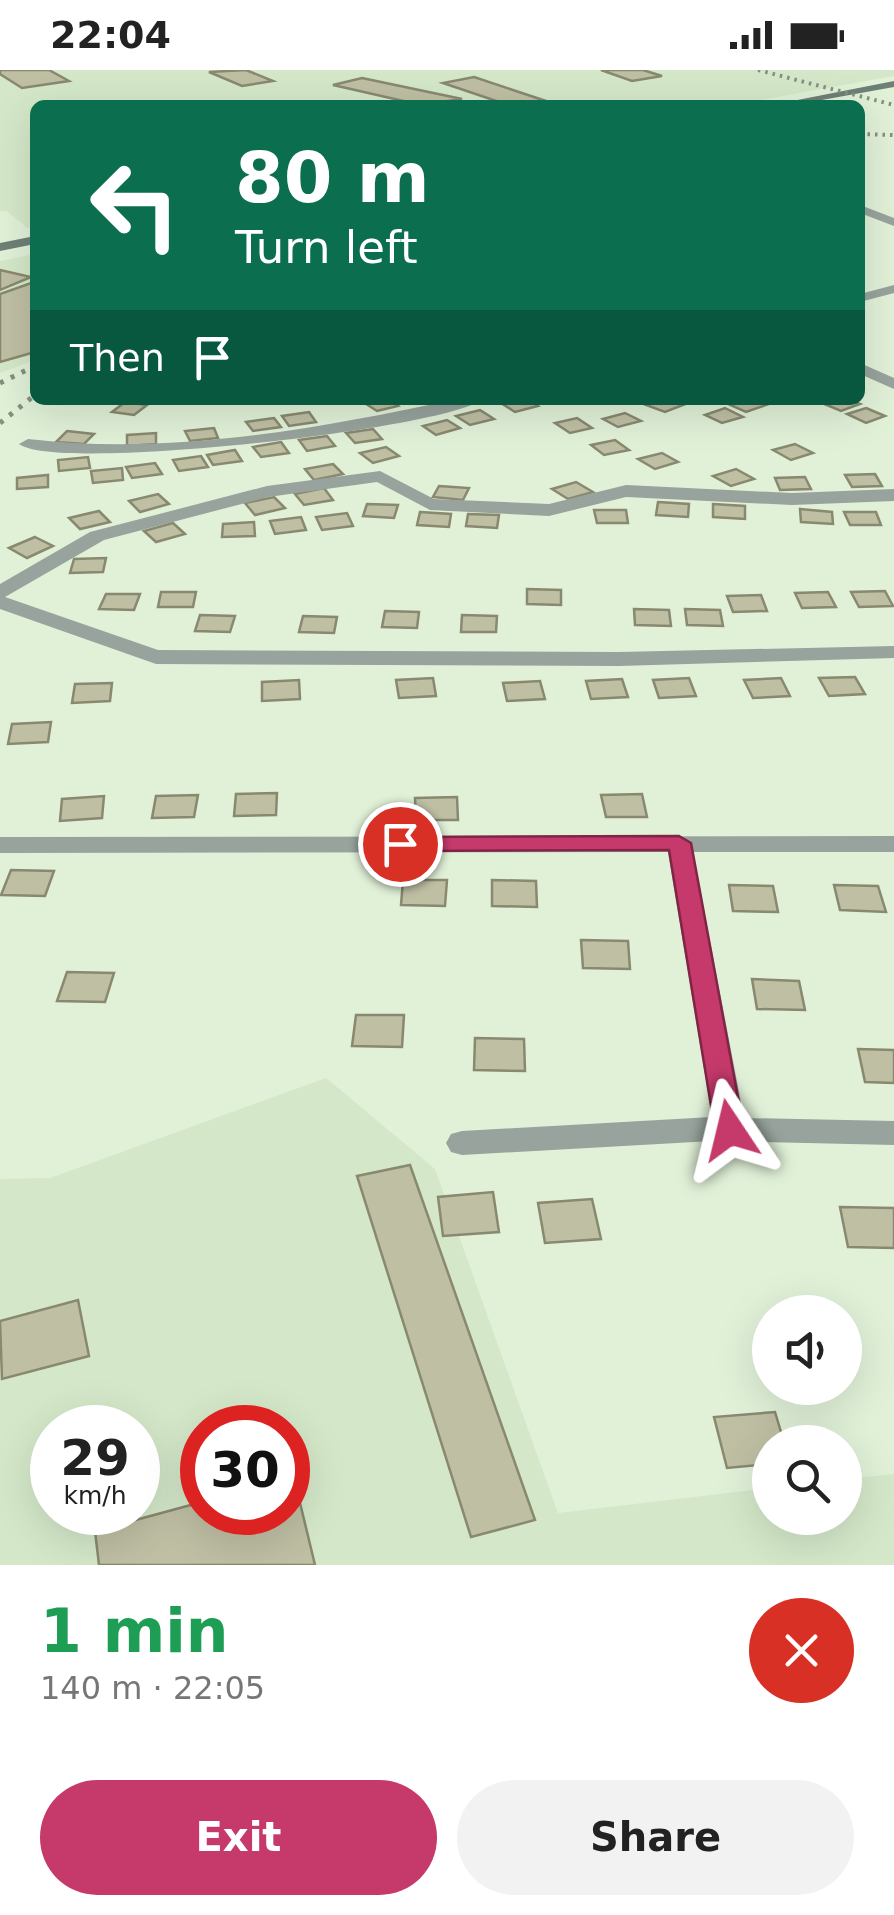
<!DOCTYPE html>
<html lang="en">
<head>
<meta charset="utf-8">
<style>
	:root { --surface:#fff; --page:#f2f2f2; --text:#222; --muted:#767676; --accent:#c5396b }
	body { margin:0; font-family:"DejaVu Sans",sans-serif; background:var(--page); color:var(--text); height:100vh; display:flex; flex-direction:column; font-size:38px; white-space:nowrap }
	* { box-sizing:border-box; margin:0 }
	p { font-size:32px; color:var(--muted) }
	.icon { flex:none; width:55px; height:55px; fill:none; stroke:currentColor; stroke-width:2; stroke-linecap:round; stroke-linejoin:round }
	.map { position:relative; height:1495px; overflow:hidden }
	.side { display:flex; flex-direction:column; background:var(--surface); flex:1 }
	.side>* { flex:none }
	.guide { position:absolute; left:30px; top:30px; width:835px; height:305px; border-radius:15px; box-shadow:0 10px 40px #0002; background:#0b6e4f; color:#fff; overflow:hidden }
	.buttons { position:absolute; left:752px; top:1225px; display:grid; gap:20px }
	.buttons a { display:grid; place-items:center; width:110px; height:110px; border-radius:50%; background:var(--surface); box-shadow:0 10px 40px #0002; font-size:50px }
	.speed { position:absolute; left:30px; top:1335px; display:flex; gap:20px; font-size:50px; font-weight:700; text-align:center }
	.speed>* { display:grid; place-content:center; width:130px; height:130px; border-radius:50%; background:var(--surface); box-shadow:0 10px 40px #0002; line-height:1 }
	.speed small { font-size:25px; font-weight:400 }
	.speed .limit { border:15px solid #d22; background:#fff; color:#111 }
	.pin { position:absolute; display:grid; place-items:center; width:85px; height:85px; color:#fff; margin:-42px; border:5px solid #fff; border-radius:50%; box-shadow:0 2px 10px #0007 }
	.me { position:absolute; width:110px; margin:-55px; rotate:350deg; stroke-linejoin:round; filter:drop-shadow(0 0 8px #0008) }
	.turn { display:flex; align-items:center; gap:35px; height:210px; padding:0 40px; font-size:45px }
	.turn .icon { width:130px; height:130px; stroke-width:2.5 }
	.turn b { display:block; font-size:70px; line-height:85px }
	.then { display:flex; align-items:center; height:95px; padding:0 40px; background:#0003; gap:20px; font-size:38px }
	.round { display:grid; place-items:center; flex:none; width:105px; height:105px; border-radius:52px; background:var(--page) }
	.head { display:flex; align-items:center; justify-content:space-between; height:170px; padding:0 40px }
	h1 { font-size:60px; font-weight:700; line-height:75px; color:#1e9e55 }
	.primary-button { display:flex; gap:20px; margin-top:auto; padding:20px 40px }
	.primary-button a { flex:1; height:115px; border-radius:60px; background:var(--accent); color:#fff; font-size:40px; font-weight:700; line-height:115px; text-align:center }
	.primary-button a+a { background:var(--page); color:var(--text) }
	.status { display:flex; justify-content:space-between; align-items:center; height:70px; padding:0 50px; background:var(--surface); direction:ltr }
	.status svg { height:28px; fill:currentColor }
	.map>svg:first-child { display:block }
	.built { fill:#d4e8c9; fill-rule:evenodd }
	.building { fill:#bfbfa4; stroke:#88896f; stroke-width:2.5 }
	.lines { fill:none; stroke-linecap:round; stroke-linejoin:round }
	.street { fill:#97a39c; fill-rule:evenodd }
	.secondary { fill:#6e8076; fill-rule:evenodd }
	.rail-far1 { stroke:#85907f; stroke-width:4; stroke-dasharray:2.5 5; stroke-linecap:butt }
	.rail { stroke:#85907f; stroke-width:5; stroke-dasharray:4 8; stroke-linecap:butt }
	.route { fill:#c5396b; stroke:#802546; stroke-width:2.5 }
</style>
</head>
<body>
<div class="status"><b>22:04</b><svg viewBox="0 0 49 12"><path d="M0 12V9h3v3zM5 12V6h3v6zM10 12V3h3v9zM15 12V0h3v12zM26 1h20v11H26zM47 4h2v5h-2z"/></svg></div>
<div class="map">
<svg width="894" height="1495" viewBox="0 0 894 1495">
	<rect width="100%" height="100%" fill="#e1f1d8"/>
	<g class="built">
		<path d="M0 0H894V6L733 35H35V156L27 158 7 141H0Z"/>
		<path d="M35 184V290L0 303V191Z"/>
		<path d="M326 1008 435 1099 558 1443 770 1418V1448H845V1409L894 1404V1495H0V1109L50 1108ZM52 1358H138V1442H52ZM202 1358H288V1442H202Z"/>
	</g>
	<g class="building">
		<path d="M0 0H49L69 11 22 18 0 4Z"/>
		<path d="M246 0 273 11 242 16 209 2Z"/>
		<path d="M601 0H643L662 6 632 11Z"/>
		<path d="M474 7 549 32 508 35 443 13Z"/>
		<path d="M362 8 462 29 421 35 333 15Z"/>
		<path d="M0 200 31 207 0 220Z"/>
		<path d="M34 212 35 282 0 292V224Z"/>
		<path d="M389 330 398 336 377 341 363 332Z"/>
		<path d="M514 330H529L538 336 515 342 501 333Z"/>
		<path d="M658 330H671L683 335 665 342 646 335Z"/>
		<path d="M740 330H754L766 335 746 342 728 334Z"/>
		<path d="M830 330H850L860 334 841 341 822 333Z"/>
		<path d="M125 332 147 335 134 345 112 342Z"/>
		<path d="M725 338 743 347 722 353 705 345Z"/>
		<path d="M866 338 885 346 866 353 847 344Z"/>
		<path d="M480 340 494 349 470 355 456 346Z"/>
		<path d="M309 342 316 352 289 356 282 346Z"/>
		<path d="M625 343 641 351 618 357 603 349Z"/>
		<path d="M274 348 281 357 253 361 246 352Z"/>
		<path d="M577 348 592 358 570 363 555 353Z"/>
		<path d="M447 350 460 358 436 365 423 356Z"/>
		<path d="M214 358 218 368 190 371 185 361Z"/>
		<path d="M373 359 382 369 355 373 346 363Z"/>
		<path d="M67 361 94 364 84 374 56 372Z"/>
		<path d="M156 363V374L127 376V365Z"/>
		<path d="M327 366 335 376 307 381 299 370Z"/>
		<path d="M615 370 629 380 604 385 591 375Z"/>
		<path d="M281 372 289 383 261 387 253 377Z"/>
		<path d="M795 374 813 383 791 390 773 380Z"/>
		<path d="M386 377 399 386 373 393 360 383Z"/>
		<path d="M235 380 242 391 213 395 207 385Z"/>
		<path d="M662 383 678 392 655 399 638 389Z"/>
		<path d="M201 386 208 397 179 401 173 390Z"/>
		<path d="M88 387 90 398 59 401 58 390Z"/>
		<path d="M155 393 162 404 132 408 126 397Z"/>
		<path d="M333 394 343 404 314 410 305 399Z"/>
		<path d="M122 398 123 410 93 413 91 401Z"/>
		<path d="M736 399 754 409 731 416 713 406Z"/>
		<path d="M875 404 882 416 852 417 845 405Z"/>
		<path d="M48 405V417L17 419V408Z"/>
		<path d="M805 407 811 419 780 420 775 408Z"/>
		<path d="M576 412 593 422 568 429 552 419Z"/>
		<path d="M439 416 469 418 463 430 433 427Z"/>
		<path d="M324 418 333 430 304 435 295 424Z"/>
		<path d="M158 424 169 434 140 442 129 431Z"/>
		<path d="M274 427 285 438 255 445 245 433Z"/>
		<path d="M658 432 689 434 688 447 656 445Z"/>
		<path d="M367 434 398 435 394 448 363 446Z"/>
		<path d="M713 434 745 436V449L713 447Z"/>
		<path d="M800 439 832 442 833 454 801 452Z"/>
		<path d="M594 440H626L628 453H597Z"/>
		<path d="M99 441 110 452 80 459 69 448Z"/>
		<path d="M420 442 451 444 449 457 417 455Z"/>
		<path d="M844 442H876L881 455H850Z"/>
		<path d="M347 443 353 456 322 460 316 447Z"/>
		<path d="M468 444 499 445 497 458 466 456Z"/>
		<path d="M301 447 306 460 275 464 270 451Z"/>
		<path d="M254 452 255 466 222 467 223 454Z"/>
		<path d="M173 453 185 464 156 472 144 461Z"/>
		<path d="M35 467 53 476 27 488 9 478Z"/>
		<path d="M106 488 103 502 70 503 74 489Z"/>
		<path d="M527 519 561 520V535L527 534Z"/>
		<path d="M885 521 893 536 859 537 851 522Z"/>
		<path d="M161 522H196L193 537H158Z"/>
		<path d="M828 522 836 537 802 538 795 523Z"/>
		<path d="M106 524H140L134 540 99 539Z"/>
		<path d="M761 525 767 541 733 542 727 526Z"/>
		<path d="M634 539 669 540 671 556 635 555Z"/>
		<path d="M685 539 720 540 723 556 687 555Z"/>
		<path d="M385 541 419 542 417 558 382 557Z"/>
		<path d="M200 545 235 546 230 562 195 561Z"/>
		<path d="M462 545 497 546 496 562H461Z"/>
		<path d="M303 546 337 547 334 563 299 562Z"/>
		<path d="M855 607 865 624 829 626 819 608Z"/>
		<path d="M433 608 436 626 399 628 396 610Z"/>
		<path d="M689 608 696 626 659 628 653 610Z"/>
		<path d="M781 608 790 626 753 628 744 610Z"/>
		<path d="M622 609 628 627 591 629 586 611Z"/>
		<path d="M299 610 300 629 262 631V612Z"/>
		<path d="M540 611 545 629 507 631 503 613Z"/>
		<path d="M112 613 110 631 72 633 75 614Z"/>
		<path d="M51 652 48 672 8 674 12 654Z"/>
		<path d="M277 723 276 745 234 746 236 724Z"/>
		<path d="M642 724 647 747H606L601 725Z"/>
		<path d="M198 725 194 747 152 748 156 726Z"/>
		<path d="M104 726 102 748 60 751 62 729Z"/>
		<path d="M457 727 458 750H416L415 728Z"/>
		<path d="M11 800 54 801 45 826 1 825Z"/>
		<path d="M403 810H447L445 836 401 835Z"/>
		<path d="M492 810 536 811 537 837 492 836Z"/>
		<path d="M729 815 773 816 778 842 733 841Z"/>
		<path d="M834 815 878 816 886 842 840 840Z"/>
		<path d="M581 870 628 871 630 899 583 898Z"/>
		<path d="M67 902 114 903 105 932 57 931Z"/>
		<path d="M752 909 799 911 805 940 757 939Z"/>
		<path d="M356 945H404L402 977 352 976Z"/>
		<path d="M475 968 524 969 525 1001 474 1000Z"/>
		<path d="M858 979 894 980V1013L865 1012Z"/>
		<path d="M410 1095 535 1450 471 1467 357 1106Z"/>
		<path d="M493 1122 499 1162 443 1166 438 1127Z"/>
		<path d="M592 1129 601 1169 545 1173 538 1133Z"/>
		<path d="M840 1137 894 1138V1178L848 1177Z"/>
		<path d="M78 1230 89 1286 2 1309 0 1251Z"/>
		<path d="M775 1342 784 1372H770V1394L727 1398 714 1347Z"/>
		<path d="M294 1408 315 1495H99L95 1461 202 1432V1442H288V1410Z"/>
	</g>
	<g class="lines">
		<g class="street">
			<path d="M860 135 894 148V156L860 143Z"/>
			<path d="M894 215V223L860 232V224Z"/>
			<path d="M860 293 894 308V319L860 304Z"/>
			<path d="M453 330H481C443 359 57 403 19 374L28 369C168 386 316 359 453 330Z"/>
			<path d="M380 401 434 429 549 434 626 415 792 423 894 419V431L792 435 626 427 549 446 430 440 377 412 268 427 104 470 5 527 158 580 619 582 894 576V588L619 596 156 594 0 539V514L90 462 267 416Z"/>
			<path d="M894 766V782H693L744 1048 894 1051V1075L712 1071 462 1085 451 1082 446 1073 451 1064 462 1061 712 1047 668 782 0 783V767Z"/>
		</g>
		<g class="secondary">
			<path d="M894 11V17L794 35H772Z"/>
			<path d="M35 166V174L0 181V173Z"/>
		</g>
		<g class="rail-far1">
			<path d="M758 0 894 35"/>
			<path d="M860 64 894 65"/>
		</g>
		<g class="rail">
			<path d="M0 313 35 296"/>
			<path d="M0 353 35 325"/>
		</g>
	</g>
	<path class="route" d="M679 766 691 773 744 1060 740 1067 730 1070 720 1067 715 1060 669 780 400 781 388 774 400 767Z"/>
</svg>
<div class="buttons">
<a><svg class="icon" aria-label="sound" viewBox="0 0 24 24"><path d="M4 9h4l5-4v14l-5-4H4zM17 9q2 3 0 6"/></svg></a>
<a><svg class="icon" aria-label="search" viewBox="0 0 24 24"><circle cx="10" cy="10" r="6"/><path d="M15 15l6 6"/></svg></a>
</div>
<div class="speed"><div>29<small>km/h</small></div><div class="limit">30</div></div>
<div class="pin" style="left:400px;top:774px;background:#d93025"><svg class="icon" aria-label="arrive" viewBox="0 0 24 24"><path d="M6 21V4h12l-3 4 3 4H6"/></svg></div>
<svg class="me" style="left:730px;top:1060px" viewBox="-20 -20 40 40"><path d="M0-17L14 15 0 8-14 15z" fill="#c5396b" stroke="#fff" stroke-width="4"/></svg>
<div class="guide">
<div class="turn"><svg class="icon" aria-label="left" viewBox="0 0 24 24"><path d="M17 20v-9H6M10 6l-5 5 5 5"/></svg><div><b>80 m</b>Turn left</div></div>
<div class="then">Then<svg class="icon" aria-label="arrive" viewBox="0 0 24 24"><path d="M6 21V4h12l-3 4 3 4H6"/></svg></div>
</div>
</div>
<section class="side">
<div class="head"><div><h1>1 min</h1><p>140 m · 22:05</p></div><a class="round" style="background:#d93025;color:#fff"><svg class="icon" aria-label="close" viewBox="0 0 24 24"><path d="M6 6l12 12M18 6L6 18"/></svg></a></div>
<div class="primary-button"><a>Exit</a><a>Share</a></div>
</section>
</body>
</html>
